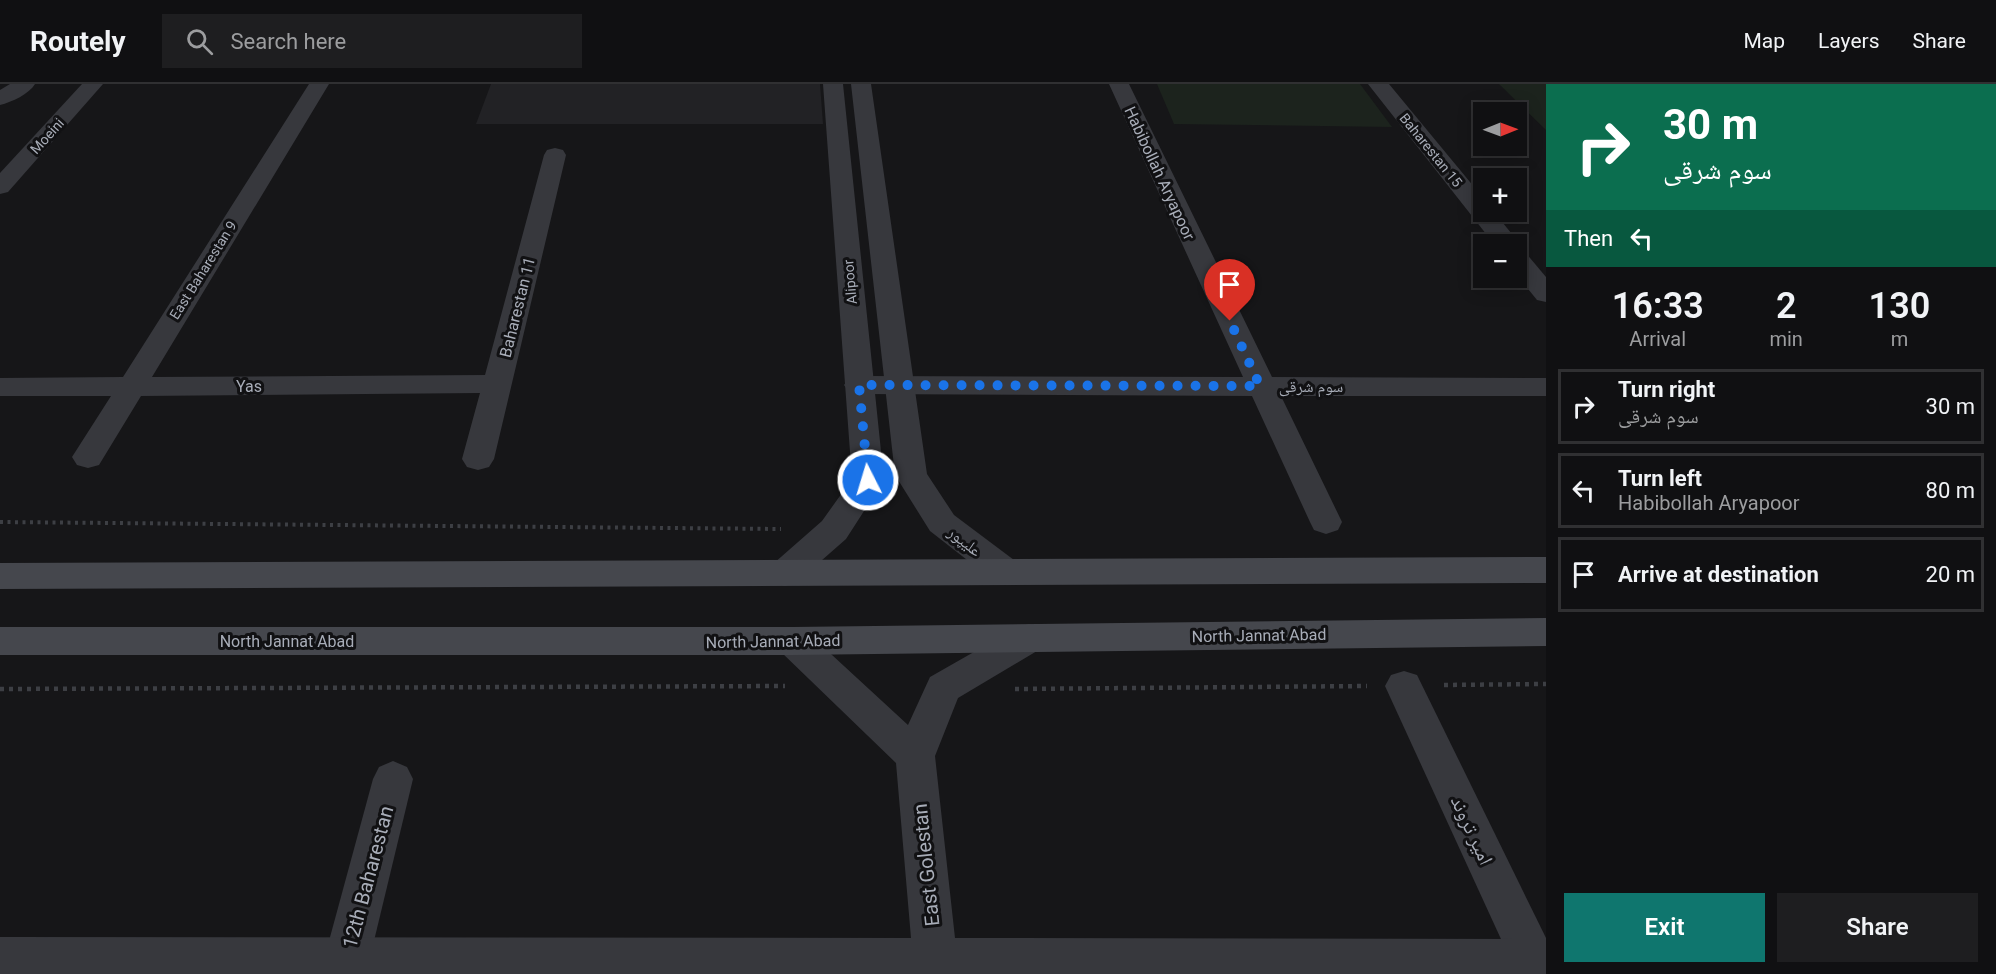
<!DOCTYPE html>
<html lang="en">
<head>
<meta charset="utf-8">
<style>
	:root { --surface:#101012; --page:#1e1e20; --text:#f1f3f6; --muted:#9c9d9f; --line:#303032; --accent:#0f766e }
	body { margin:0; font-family:Roboto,"Noto Naskh Arabic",sans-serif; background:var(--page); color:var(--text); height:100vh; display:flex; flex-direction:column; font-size:22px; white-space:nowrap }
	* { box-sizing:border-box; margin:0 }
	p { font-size:20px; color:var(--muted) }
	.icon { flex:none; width:33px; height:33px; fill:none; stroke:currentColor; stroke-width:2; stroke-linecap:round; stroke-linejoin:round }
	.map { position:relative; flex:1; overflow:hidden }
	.sheet { display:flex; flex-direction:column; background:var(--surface); width:450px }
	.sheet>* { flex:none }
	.banner { background:#0b6e4f; color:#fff; overflow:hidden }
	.needle { width:39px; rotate:89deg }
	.fabs { position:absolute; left:1473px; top:18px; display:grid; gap:12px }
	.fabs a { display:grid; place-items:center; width:54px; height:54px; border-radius:0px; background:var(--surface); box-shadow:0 3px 15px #0003,0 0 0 2px var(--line); font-size:30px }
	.pin { position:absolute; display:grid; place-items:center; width:51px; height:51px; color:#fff; margin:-62px -26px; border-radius:50% 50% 50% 0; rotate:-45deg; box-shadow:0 0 6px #0007 }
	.pin .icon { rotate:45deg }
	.me { position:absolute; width:66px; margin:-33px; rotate:355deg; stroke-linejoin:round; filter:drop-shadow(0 0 4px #0008) }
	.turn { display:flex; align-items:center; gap:21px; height:126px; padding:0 18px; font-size:27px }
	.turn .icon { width:78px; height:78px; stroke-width:2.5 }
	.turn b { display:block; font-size:42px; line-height:51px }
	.then { display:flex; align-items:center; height:57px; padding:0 18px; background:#0003; gap:12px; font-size:22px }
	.eta { display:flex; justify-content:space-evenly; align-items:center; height:102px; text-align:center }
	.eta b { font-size:36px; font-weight:600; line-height:42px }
	.primary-button { display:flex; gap:12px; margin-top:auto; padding:12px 18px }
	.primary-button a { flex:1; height:69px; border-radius:0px; background:var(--accent); color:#fff; font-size:24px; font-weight:600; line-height:69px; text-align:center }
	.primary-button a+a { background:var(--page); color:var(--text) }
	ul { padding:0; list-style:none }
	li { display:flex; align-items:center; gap:18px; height:75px; margin:0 12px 9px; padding:0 6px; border:3px solid var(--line); border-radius:0px }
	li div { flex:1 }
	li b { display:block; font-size:22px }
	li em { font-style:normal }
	header { display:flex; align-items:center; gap:36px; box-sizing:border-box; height:84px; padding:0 30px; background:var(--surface); border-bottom:2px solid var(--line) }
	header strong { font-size:28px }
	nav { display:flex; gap:33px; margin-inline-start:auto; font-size:21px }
	.search { width:420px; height:54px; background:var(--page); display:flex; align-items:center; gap:15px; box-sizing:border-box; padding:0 21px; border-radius:0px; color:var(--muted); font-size:22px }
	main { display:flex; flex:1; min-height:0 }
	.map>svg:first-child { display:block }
	.built { fill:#222225 }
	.green { fill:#1c231d }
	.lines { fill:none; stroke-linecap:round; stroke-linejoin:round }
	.path-far1 { stroke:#3d3f44; stroke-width:4; stroke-dasharray:3 4.5; stroke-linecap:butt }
	.path { stroke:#3d3f44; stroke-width:4.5; stroke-dasharray:4 5; stroke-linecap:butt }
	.minor { fill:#37383d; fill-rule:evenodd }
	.tertiary { fill:#37383d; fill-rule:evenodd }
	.secondary { fill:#45474d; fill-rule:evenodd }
	.route { stroke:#1a73e8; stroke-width:10; stroke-dasharray:0 18 }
	.labels { text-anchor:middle; stroke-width:6; stroke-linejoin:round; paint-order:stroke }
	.far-street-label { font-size:14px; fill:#a8adb8; stroke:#111113 }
	.street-label { font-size:16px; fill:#a8adb8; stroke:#111113 }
	.near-street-label { font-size:20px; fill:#a8adb8; stroke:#111113 }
</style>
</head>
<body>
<header>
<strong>Routely</strong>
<div class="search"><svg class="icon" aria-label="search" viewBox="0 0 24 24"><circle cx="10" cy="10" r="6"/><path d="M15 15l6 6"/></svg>Search here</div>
<nav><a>Map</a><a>Layers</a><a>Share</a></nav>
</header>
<main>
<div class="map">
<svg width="1546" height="890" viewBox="0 0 1546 890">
	<rect width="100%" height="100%" fill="#161618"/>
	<path class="built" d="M491 0H820L823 40H476Z"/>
	<g class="green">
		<path d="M1157 0H1360L1392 43 1174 40Z"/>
		<path d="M1499 0H1546V46Z"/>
	</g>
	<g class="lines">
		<path class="path-far1" d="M0 438 781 445"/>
		<g class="path">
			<path d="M1444 601 1546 600"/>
			<path d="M0 605 785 602"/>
			<path d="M1015 605 1367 602"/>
		</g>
		<g class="minor">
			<path d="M82 0H103L8 108 0 110V89Z"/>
			<path d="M309 0H329L152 293 485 291 544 71 547 66 555 64 563 66 566 71 494 375 489 383 478 386 467 383 462 375 480 309 141 312 99 381 88 384 77 381 72 373 111 312H0V294L123 293Z"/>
			<path d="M1109 0H1129L1272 293 1546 294V312H1281L1342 438 1338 446 1326 450 1314 446 1310 438 1252 312 859 310 849 308 844 301 849 294 859 292 1243 293Z"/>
			<path d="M1368 0H1389L1484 115V128H1494L1520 160 1516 164V160H1494Z"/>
			<path d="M1516 165 1525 168 1546 193V218L1537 216 1516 190Z"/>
			<path d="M1404 587 1417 591 1546 854V890H1517L1385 602 1391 591Z"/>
			<path d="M393 677 407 683 413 695 366 890H320L373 695 379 683Z"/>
		</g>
		<g class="tertiary">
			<path d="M10 0H35C29 10 12 18 0 21V6Z"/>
			<path d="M823 0H843L884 396 846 455 797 498 785 502 773 498 768 489 773 480 822 437 852 395Z"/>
			<path d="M851 0H871L927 390 954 431 1018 479 1023 488 1018 497 1006 501 994 497 930 447 895 391Z"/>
			<path d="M1029 540 1042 544 1047 554 1042 564 958 614 935 672 955 854 1546 855V890H0V853L911 854 896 679 780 567 775 557 780 547 793 543 806 547 908 641 930 593 1016 544Z"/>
		</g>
		<g class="secondary">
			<path d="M1546 473V499L0 505V479Z"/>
			<path d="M1546 534V562L793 571H0V543H793Z"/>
		</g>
	</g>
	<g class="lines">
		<path class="route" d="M868 396 859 301 1260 302 1230 237"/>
	</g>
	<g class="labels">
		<g class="far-street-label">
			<text transform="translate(47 52) rotate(-48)" y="5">Moeini</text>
			<text transform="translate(1431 66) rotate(51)" y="5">Baharestan 15</text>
			<text transform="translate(203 186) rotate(-58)" y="5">East Baharestan 9</text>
			<text transform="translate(850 198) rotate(-95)" y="5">Alipoor</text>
		</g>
		<g class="street-label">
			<text transform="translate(1160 89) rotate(65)" y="6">Habibollah Aryapoor</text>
			<text transform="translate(517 223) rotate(-76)" y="6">Baharestan 11</text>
			<text x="249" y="308">Yas</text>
			<text x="1311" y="308">سوم شرقی</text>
			<text transform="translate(965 457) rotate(38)" y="6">علیپور</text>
			<text transform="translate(1259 551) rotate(-1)" y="6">North Jannat Abad</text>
			<text x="287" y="563">North Jannat Abad</text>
			<text transform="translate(773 557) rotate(-1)" y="6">North Jannat Abad</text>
		</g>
		<g class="near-street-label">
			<text transform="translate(1472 746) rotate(65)" y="7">امیر تروند</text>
			<text transform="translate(926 781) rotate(-96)" y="7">East Golestan</text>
			<text transform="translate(368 793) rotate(-75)" y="7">12th Baharestan</text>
		</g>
	</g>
</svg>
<div class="fabs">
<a><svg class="needle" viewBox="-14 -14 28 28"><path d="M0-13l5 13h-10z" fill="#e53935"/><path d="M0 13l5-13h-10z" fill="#9c9d9f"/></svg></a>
<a>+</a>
<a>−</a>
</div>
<div class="pin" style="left:1230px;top:237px;background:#d93025"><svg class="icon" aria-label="arrive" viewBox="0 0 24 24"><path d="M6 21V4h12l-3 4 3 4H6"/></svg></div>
<svg class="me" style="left:868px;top:396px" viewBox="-20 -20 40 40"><circle r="17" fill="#1a73e8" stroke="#fff" stroke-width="3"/><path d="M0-11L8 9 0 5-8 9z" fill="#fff"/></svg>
</div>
<section class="sheet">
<div class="banner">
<div class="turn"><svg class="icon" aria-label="right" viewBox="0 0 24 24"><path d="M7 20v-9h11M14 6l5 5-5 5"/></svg><div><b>30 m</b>سوم شرقی</div></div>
<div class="then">Then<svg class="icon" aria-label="left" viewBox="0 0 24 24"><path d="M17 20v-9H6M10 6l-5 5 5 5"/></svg></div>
</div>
<div class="eta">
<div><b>16:33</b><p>Arrival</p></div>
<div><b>2</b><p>min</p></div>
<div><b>130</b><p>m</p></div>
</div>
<ul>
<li><svg class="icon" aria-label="right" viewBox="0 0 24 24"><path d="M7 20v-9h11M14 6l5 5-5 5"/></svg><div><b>Turn right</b><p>سوم شرقی</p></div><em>30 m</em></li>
<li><svg class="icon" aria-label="left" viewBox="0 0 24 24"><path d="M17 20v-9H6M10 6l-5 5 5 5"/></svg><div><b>Turn left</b><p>Habibollah Aryapoor</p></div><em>80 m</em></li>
<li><svg class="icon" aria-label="arrive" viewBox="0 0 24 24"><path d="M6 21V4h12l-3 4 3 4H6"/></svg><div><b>Arrive at destination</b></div><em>20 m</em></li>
</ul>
<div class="primary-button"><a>Exit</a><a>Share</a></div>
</section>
</main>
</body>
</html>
